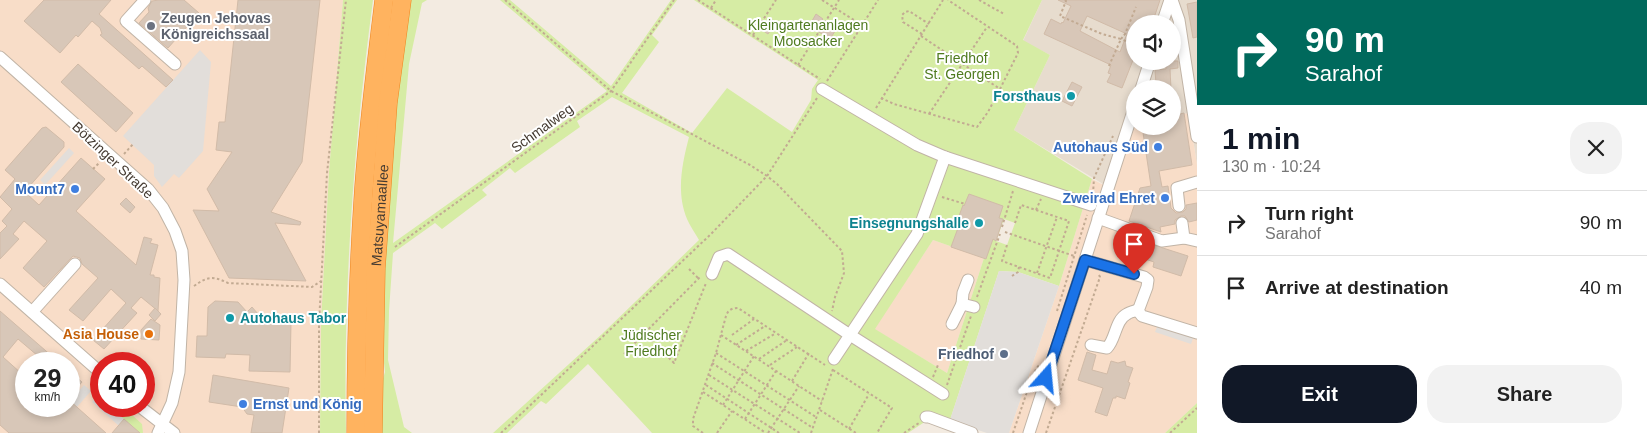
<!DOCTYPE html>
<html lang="en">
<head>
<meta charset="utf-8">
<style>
	:root { --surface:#fff; --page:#f2f2f2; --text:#222; --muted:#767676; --line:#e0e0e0; --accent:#111827 }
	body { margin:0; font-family:Helvetica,sans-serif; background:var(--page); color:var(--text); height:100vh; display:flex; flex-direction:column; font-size:19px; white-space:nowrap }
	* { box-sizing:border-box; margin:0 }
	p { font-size:16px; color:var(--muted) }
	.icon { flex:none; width:28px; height:28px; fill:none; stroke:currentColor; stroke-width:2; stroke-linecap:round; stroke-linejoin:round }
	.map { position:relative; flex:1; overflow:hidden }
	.panel { display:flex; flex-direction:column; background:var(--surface); width:450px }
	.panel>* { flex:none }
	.top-card { background:#00695c; color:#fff; overflow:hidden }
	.buttons { position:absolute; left:1126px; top:15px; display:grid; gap:10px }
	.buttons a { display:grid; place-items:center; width:55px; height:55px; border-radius:50%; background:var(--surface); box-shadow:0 2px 8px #0003; font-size:25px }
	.speed { position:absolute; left:15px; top:352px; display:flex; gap:10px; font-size:25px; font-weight:700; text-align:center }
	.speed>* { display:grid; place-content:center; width:65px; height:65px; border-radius:50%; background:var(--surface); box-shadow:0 2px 8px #0003; line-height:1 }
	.speed small { font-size:12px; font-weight:400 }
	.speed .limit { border:8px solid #d22; background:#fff; color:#111 }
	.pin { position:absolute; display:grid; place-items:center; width:42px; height:42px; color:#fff; margin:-51px -21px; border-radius:50% 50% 50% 0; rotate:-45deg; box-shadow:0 0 5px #0007 }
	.pin .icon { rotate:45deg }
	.me { position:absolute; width:55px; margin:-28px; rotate:18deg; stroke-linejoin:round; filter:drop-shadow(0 0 4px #0008) }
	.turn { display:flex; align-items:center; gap:18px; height:105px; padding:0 25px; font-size:22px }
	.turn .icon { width:65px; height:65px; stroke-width:2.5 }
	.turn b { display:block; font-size:35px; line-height:42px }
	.round { display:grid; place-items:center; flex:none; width:52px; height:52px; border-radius:20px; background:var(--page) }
	.overview { display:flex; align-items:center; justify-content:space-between; height:85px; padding:0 25px }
	h1 { font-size:30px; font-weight:700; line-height:38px; color:var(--accent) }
	.button { display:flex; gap:10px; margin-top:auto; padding:10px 25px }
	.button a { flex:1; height:58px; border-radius:20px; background:var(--accent); color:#fff; font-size:20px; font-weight:700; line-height:58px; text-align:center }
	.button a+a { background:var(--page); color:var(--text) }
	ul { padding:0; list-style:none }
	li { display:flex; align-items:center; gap:15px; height:65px; padding:0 25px; border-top:1px solid var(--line) }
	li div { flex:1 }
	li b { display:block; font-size:19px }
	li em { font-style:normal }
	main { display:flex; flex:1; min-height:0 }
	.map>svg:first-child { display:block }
	.residential { fill:#e7dcce; fill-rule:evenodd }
	.commercial { fill:#f8ddc8; fill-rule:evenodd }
	.green { fill:#d6eca4; fill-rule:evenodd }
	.parking { fill:#e2deda }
	.building { fill:#d8c7b8; stroke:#d1bba8; fill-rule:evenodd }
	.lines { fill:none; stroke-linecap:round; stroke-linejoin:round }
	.minor-casing { stroke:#c1b4a6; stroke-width:13 }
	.highway-casing { stroke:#ee851f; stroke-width:19 }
	.path { stroke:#c2aa92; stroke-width:2; stroke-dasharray:2.5 2.5; stroke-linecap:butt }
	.minor { stroke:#fff; stroke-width:11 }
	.highway { stroke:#ffb35f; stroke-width:18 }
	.route-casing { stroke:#114b97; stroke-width:12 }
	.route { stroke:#1a73e8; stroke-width:9 }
	.worship-dot { fill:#6b7280; stroke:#fff; stroke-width:2 }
	.culture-dot { fill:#0f9aa8; stroke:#fff; stroke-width:2 }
	.shop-dot { fill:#3f7fe0; stroke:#fff; stroke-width:2 }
	.food-dot { fill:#e8710a; stroke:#fff; stroke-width:2 }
	.service-dot { fill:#5c6f8a; stroke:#fff; stroke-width:2 }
	.labels { text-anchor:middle; stroke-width:4; stroke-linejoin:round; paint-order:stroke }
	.worship-label { font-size:14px; font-weight:bold; fill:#5b616d; stroke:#fff; text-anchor:start }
	.park-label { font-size:14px; fill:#4f7b1f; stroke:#fff }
	.culture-label { font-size:14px; font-weight:bold; fill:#0d838f; stroke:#fff; text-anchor:end }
	.street-label { font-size:14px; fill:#443a31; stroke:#fff }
	.shop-label { font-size:14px; font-weight:bold; fill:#366cbe; stroke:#fff; text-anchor:end }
	.food-label { font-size:14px; font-weight:bold; fill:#c56008; stroke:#fff; text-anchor:end }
	.service-label { font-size:14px; font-weight:bold; fill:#4e5e75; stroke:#fff; text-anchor:end }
</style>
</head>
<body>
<main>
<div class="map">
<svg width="1197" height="433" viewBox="0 0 1197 433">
	<rect width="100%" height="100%" fill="#f3ebe1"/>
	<path class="residential" d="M1042 0H1197V165L1189 113 1173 116 1172 89H1135V121L1113 190 1014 130 1050 55 1023 41ZM1135 24H1172V61H1135Z"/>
	<g class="commercial">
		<path d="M0 0H343L329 172 321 323 320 433H0ZM26 364H69V406H26ZM101 364H144V406H101Z"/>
		<path d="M1189 113 1197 165V403L1165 433H1009L1059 286 1092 179 1113 190 1135 121V126H1172L1173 116Z"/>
		<path d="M933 240 984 258 947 373 874 329Z"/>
	</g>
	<g class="green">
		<path d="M343 0H373C354 142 343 289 346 433H320L321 323 329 172Z"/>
		<path d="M411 0H427L422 3 409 64 393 243 607 91 500 0H510L611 86 671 0H677L652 35 659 42 622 93 692 133 727 88 792 132 811 100 812 89 818 80 694 0H1042L1023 40 1050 55 1014 130 1092 179 1059 286 1018 272 999 271 949 423 926 421 908 433H652L588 364 546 404 541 401 507 433H493L602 334 699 240C695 233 690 226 687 219 676 193 682 164 689 137L612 97 577 121 580 127 515 173 510 168 482 190 487 195 442 229 435 223 393 253 389 311 388 360 404 427 412 433H380L378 394 385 372 383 354 384 265 390 169 404 35ZM1004 219 1015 223 1007 245 996 241ZM933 240 984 258 947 373 875 329Z"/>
		<path d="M1197 403V433H1165Z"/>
		<path d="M109 406H122L142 424 143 433H135L137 431Z"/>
	</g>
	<g class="parking">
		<path d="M200 50 211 62 203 151 179 178 174 174 162 187 154 176V165L123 136Z"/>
		<path d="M69 148 74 153 45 185 40 180Z"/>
		<path d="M999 271 1018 272 1059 286 1009 433H987L963 425 949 423Z"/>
		<path d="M1159 322 1195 333 1191 344 1155 332Z"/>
		<path d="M84 385 91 391 77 407 70 401Z"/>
		<path d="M97 396 101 399V406H109L124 419 119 426 92 402Z"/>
	</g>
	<g class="building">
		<path d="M44 0H111L99 14 173 80 166 87 142 66 139 69 100 35 102 34 100 28 92 21 78 37 76 35 60 53 24 21Z"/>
		<path d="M159 0H184L199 13 168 48 139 23 149 12 148 8 152 1Z"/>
		<path d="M238 0H320L302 162 271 212 301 222 300 225 275 223 306 281 229 278 193 210 219 211 207 189 232 152 216 150 219 122H225Z"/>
		<path d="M1058 0H1160L1152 24H1135V55L1122 88 1107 82 1111 74 1108 73 1111 65 1044 34 1051 19 1061 24 1062 22 1063 23 1071 6ZM1087 16 1127 34 1120 52 1080 31Z"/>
		<path d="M1197 2V37L1193 38 1187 4Z"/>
		<path d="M816 14 823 19 822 20 837 28 830 39 809 26Z"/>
		<path d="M769 18 776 22 768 34 762 30Z"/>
		<path d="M1166 61H1178V68L1170 69 1171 89H1159L1158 84H1156L1155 70 1166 69Z"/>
		<path d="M78 64 133 113 116 132 61 82Z"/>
		<path d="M1072 82 1082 87 1072 106 1062 101Z"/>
		<path d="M1172 95H1177L1180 114 1184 113 1192 165 1159 171 1162 187 1168 186 1171 208 1176 213 1183 212 1186 209V205L1197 203V220L1189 222 1185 216H1181L1175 220V224L1160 227 1161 232 1129 221 1140 188 1151 186 1142 126H1172Z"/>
		<path d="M46 127 64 142V147L27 189 29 191 27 194 39 205 81 158 105 179 76 211 136 265 144 237 152 239 150 243 158 245 150 275H154V277L160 278 158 311 141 297 131 308 137 313 104 349 93 340 126 303 111 289 83 321 69 310 98 278 82 264 80 258 73 256 44 287 23 268 47 241 24 221 13 234 19 239 0 259V233L7 226 2 221 12 209 0 197 15 179 5 170 42 128Z"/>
		<path d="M969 194 1003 206 999 218 1003 219 996 241 993 239 986 259 951 247 958 228 955 227 963 205 964 206Z"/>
		<path d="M126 198 135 207 130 213 120 204Z"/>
		<path d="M1141 241 1188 256 1181 276 1153 267 1154 262 1136 256Z"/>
		<path d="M215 301 238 302 247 312 252 307 264 321 291 322 290 372 249 371 250 355 226 354 225 358 196 357 197 336H207L208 307Z"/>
		<path d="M155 308 161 314 155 321 149 315Z"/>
		<path d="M0 311 61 364H31L38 356 18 339 3 357 22 374 26 369V406H69V400L106 433H9L0 425Z"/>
		<path d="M151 319 160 325 159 340 141 339V330Z"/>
		<path d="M1087 352 1096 355 1092 370 1107 374 1111 361 1118 363 1125 361 1126 366 1133 368 1128 382 1130 383 1125 399 1116 396V398H1113L1107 416 1095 412 1103 388 1078 380Z"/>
		<path d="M69 371 82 382 69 397Z"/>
		<path d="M213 375 289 388 282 433H251L254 415 247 414 242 407 209 402Z"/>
		<path d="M124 419 140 433H112Z"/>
	</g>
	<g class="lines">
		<defs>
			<g id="minor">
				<path d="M145 0 126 21 175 64"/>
				<path d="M1172 0 1179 20 1197 137"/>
				<path d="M1162 24 1170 0"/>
				<path d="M0 57 148 189 163 208 175 231 182 251 184 280 179 372 172 403 158 433"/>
				<path d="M822 89 917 145 945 157 1091 205"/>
				<path d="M1141 89 1150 61"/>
				<path d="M1179 206 1177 188 1197 182"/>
				<path d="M1098 218 1162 241 1184 238"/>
				<path d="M1182 223 1184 238 1197 241"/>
				<path d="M1085 260 1144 277 1148 280 1147 287 1138 311 1142 316 1197 333"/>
				<path d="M712 274 719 257 728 254 850 335 943 394"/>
				<path d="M968 280 963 293 962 304 974 307"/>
				<path d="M0 284 101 373"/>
				<path d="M32 312 75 264"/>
				<path d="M952 324 962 304"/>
				<path d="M1091 345 1107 348C1116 339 1115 320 1127 314 1130 312 1135 311 1138 310"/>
				<path d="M834 359 917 234 945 157"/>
				<path d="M139 406 174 433"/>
				<path d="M926 417H929L972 433"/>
				<path d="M1029 433 1135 105"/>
			</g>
			<g id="highway">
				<path d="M356 433C356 355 358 278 363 201 367 134 376 67 384 0"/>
				<path id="s1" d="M373 433 376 268 388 103 402 0"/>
			</g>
		</defs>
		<use href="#minor" class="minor-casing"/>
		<use href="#highway" class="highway-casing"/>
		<g class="path">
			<path d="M505 0 611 91 750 165 767 176 777 184 842 251 844 273 835 297 832 311"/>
			<path d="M698 0 820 79"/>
			<path d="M822 0 862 25"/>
			<path d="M979 0 1004 14"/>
			<path d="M1065 0 1066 1 1060 16 1102 34 1121 39 1108 68"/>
			<path d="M711 8 716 0"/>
			<path d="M922 34 903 22 902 15 905 12 909 11 929 24"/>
			<path d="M753 35 776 0"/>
			<path d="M921 36 1000 89 1018 53 1017 46 948 0"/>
			<path d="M1135 45 1121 39 1125 34 1136 7"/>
			<path d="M798 65 839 0"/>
			<path d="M827 81 878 0"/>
			<path d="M881 98 894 104 977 127 988 112 1000 89"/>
			<path d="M876 108 943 0"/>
			<path d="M929 114 987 27"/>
			<path d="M124 154 134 143"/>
			<path d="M93 169 100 162"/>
			<path d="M1093 194 1094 178 1113 136"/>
			<path d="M942 197 965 204"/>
			<path d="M1036 210 1041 199"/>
			<path d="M1002 227 1013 191"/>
			<path d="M1005 232 1074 256"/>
			<path d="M1007 245 1002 261 1050 278 1069 221 1021 205 1015 223"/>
			<path d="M395 247 611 91 674 0"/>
			<path d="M689 269 699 279"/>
			<path d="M1037 273 1057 217"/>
			<path d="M1012 276 1018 272 1019 267"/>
			<path d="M194 286C208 276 213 276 228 283L312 287 321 281"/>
			<path d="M977 297 1000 234"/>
			<path d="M1057 311 1087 215"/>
			<path d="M644 333 674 363 706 283"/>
			<path d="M721 335 822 401"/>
			<path d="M732 335 754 319"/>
			<path d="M736 345 765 326"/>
			<path d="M746 351 776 333"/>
			<path d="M716 353 816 417"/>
			<path d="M624 354 701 276"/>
			<path d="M759 359 787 340"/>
			<path d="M712 363 813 428"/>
			<path d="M770 365 797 347"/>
			<path d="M833 370 892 408 877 433"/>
			<path d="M709 375 800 433"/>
			<path d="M933 377 938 365"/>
			<path d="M792 381 809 353"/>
			<path d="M706 385 779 433"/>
			<path d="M947 385 971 316"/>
			<path d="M703 392 766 433"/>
			<path d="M723 405 754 356"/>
			<path d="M820 410 856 433"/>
			<path d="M745 419 776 371"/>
			<path d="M849 429 869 394"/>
			<path d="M319 433V323L327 173 346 0"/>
			<path d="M501 433 711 234 767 176 817 98"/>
			<path d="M703 433 693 426V419L716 353 726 316C728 310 732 308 738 308L825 365"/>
			<path d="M717 433 732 411"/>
			<path d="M768 433 799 386"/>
			<path d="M811 433 833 369"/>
			<path d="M904 433 919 423"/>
			<path d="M1013 433 1033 374 1039 365"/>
			<path d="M1046 433 1100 277 1099 275"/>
			<path d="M1170 433 1197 408"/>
		</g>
		<use href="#minor" class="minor"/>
		<use href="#highway" class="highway"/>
	</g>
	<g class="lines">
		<defs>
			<path id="route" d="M1046 378 1085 260 1134 274"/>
		</defs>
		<use href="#route" class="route-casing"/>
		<use href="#route" class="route"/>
	</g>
	<circle class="worship-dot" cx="151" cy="26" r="5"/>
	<g class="culture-dot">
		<circle cx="1071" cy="96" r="5"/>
		<circle cx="979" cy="223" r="5"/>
		<circle cx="230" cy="318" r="5"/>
	</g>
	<g class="shop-dot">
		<circle cx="1158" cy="147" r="5"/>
		<circle cx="75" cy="189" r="5"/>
		<circle cx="1165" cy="198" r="5"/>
		<circle cx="243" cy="404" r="5"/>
	</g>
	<circle class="food-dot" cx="149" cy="334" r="5"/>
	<circle class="service-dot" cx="1004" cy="354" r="5"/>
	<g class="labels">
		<g class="worship-label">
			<text x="161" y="23">Zeugen Jehovas<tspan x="161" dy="16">Königreichssaal</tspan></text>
		</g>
		<g class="park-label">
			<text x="808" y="30">Kleingartenanlagen<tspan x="808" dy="16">Moosacker</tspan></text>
			<text x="962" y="63">Friedhof<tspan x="962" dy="16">St. Georgen</tspan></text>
			<text x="651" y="340">Jüdischer<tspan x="651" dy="16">Friedhof</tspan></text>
		</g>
		<g class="culture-label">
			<text x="1061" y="101">Forsthaus</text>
			<text x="969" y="228">Einsegnungshalle</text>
			<text x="240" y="323" text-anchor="start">Autohaus Tabor</text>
		</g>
		<g class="street-label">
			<text transform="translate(542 128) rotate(-36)" y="5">Schmalweg</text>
			<text transform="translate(113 160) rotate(43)" y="5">Bötzinger Straße</text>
			<text dy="5" stroke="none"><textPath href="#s1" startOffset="218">Matsuyamaallee</textPath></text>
		</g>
		<g class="shop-label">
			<text x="1148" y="152">Autohaus Süd</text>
			<text x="65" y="194">Mount7</text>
			<text x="1155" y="203">Zweirad Ehret</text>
			<text x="253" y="409" text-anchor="start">Ernst und König</text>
		</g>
		<g class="food-label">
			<text x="139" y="339">Asia House</text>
		</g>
		<g class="service-label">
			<text x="994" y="359">Friedhof</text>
		</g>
	</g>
</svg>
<div class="buttons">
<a><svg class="icon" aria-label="sound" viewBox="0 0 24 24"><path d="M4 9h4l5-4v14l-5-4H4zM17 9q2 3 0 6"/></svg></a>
<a><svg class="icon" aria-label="layers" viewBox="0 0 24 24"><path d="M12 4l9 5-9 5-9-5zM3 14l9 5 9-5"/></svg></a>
</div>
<div class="speed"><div>29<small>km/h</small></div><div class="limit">40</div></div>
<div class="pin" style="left:1134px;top:274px;background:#d93025"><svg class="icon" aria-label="arrive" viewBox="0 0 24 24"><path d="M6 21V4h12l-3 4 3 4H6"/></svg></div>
<svg class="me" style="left:1046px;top:378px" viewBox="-20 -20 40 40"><path d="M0-17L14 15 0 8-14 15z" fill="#1a73e8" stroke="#fff" stroke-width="4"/></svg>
</div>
<section class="panel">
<div class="top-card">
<div class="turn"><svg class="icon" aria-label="right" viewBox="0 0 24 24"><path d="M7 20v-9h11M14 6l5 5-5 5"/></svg><div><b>90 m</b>Sarahof</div></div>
</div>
<div class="overview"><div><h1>1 min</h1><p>130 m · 10:24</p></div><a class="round"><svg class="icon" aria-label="close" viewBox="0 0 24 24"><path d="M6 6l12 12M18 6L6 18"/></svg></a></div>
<ul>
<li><svg class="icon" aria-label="right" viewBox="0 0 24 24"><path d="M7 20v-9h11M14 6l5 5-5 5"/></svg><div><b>Turn right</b><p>Sarahof</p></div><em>90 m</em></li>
<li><svg class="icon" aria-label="arrive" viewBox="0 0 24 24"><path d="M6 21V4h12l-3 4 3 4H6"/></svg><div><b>Arrive at destination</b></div><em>40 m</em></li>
</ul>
<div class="button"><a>Exit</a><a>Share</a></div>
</section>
</main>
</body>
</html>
